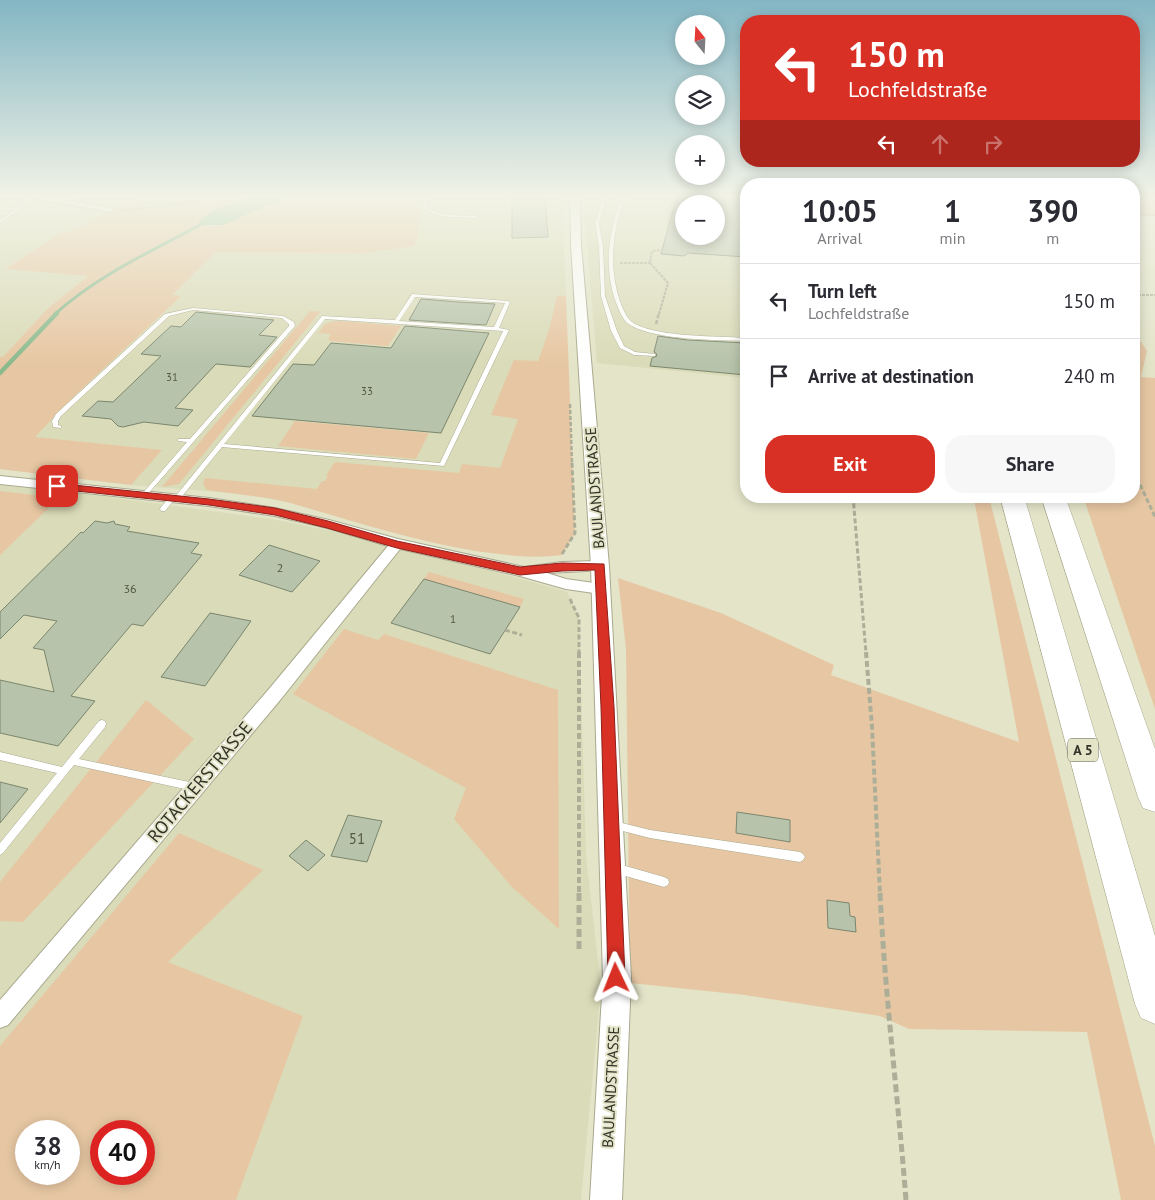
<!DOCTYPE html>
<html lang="en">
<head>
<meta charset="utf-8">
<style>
	:root { --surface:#fff; --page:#f7f7f7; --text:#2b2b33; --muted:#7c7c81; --line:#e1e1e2; --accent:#d93025 }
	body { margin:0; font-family:"PT Sans",sans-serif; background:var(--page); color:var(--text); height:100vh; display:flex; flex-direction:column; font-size:19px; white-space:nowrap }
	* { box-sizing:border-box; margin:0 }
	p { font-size:16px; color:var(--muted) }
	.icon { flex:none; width:28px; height:28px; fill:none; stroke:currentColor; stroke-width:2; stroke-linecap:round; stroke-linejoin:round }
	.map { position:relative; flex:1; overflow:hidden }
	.sheet { position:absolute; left:740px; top:178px; width:400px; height:325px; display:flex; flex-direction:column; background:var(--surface); border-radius:20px; box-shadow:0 2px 12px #0003 }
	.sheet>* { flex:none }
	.hud { position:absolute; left:740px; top:15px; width:400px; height:152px; border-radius:20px; box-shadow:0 2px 12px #0003; background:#d93025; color:#fff; overflow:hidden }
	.needle { width:32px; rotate:342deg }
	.controls { position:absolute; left:675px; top:15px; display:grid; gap:10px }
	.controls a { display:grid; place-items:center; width:50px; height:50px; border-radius:50%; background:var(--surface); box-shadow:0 2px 12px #0003; font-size:25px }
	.speed { position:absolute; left:15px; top:1120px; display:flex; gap:10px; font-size:25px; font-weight:700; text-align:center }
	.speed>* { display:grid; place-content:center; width:65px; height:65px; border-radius:50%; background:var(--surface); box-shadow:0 2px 12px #0003; line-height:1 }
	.speed small { font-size:12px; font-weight:400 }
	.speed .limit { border:8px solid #d22; background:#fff; color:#111 }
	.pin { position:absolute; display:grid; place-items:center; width:42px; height:42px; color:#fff; margin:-21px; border-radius:10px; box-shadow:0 2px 8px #0006 }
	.me { position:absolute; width:55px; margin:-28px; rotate:358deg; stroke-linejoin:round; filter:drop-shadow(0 0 4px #0008) }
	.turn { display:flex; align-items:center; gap:18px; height:105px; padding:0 25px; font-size:22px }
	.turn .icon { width:65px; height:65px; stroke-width:2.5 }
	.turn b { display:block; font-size:35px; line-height:42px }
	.lanes { display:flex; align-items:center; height:48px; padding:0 25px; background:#0003; justify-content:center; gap:25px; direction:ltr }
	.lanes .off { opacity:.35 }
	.eta { display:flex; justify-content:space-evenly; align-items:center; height:85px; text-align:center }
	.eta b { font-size:30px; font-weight:800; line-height:35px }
	.button { display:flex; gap:10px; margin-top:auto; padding:10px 25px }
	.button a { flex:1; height:58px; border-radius:20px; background:var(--accent); color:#fff; font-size:20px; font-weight:800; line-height:58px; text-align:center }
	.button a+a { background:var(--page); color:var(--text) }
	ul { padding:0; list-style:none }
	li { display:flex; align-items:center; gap:15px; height:75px; padding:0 25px; border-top:1px solid var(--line) }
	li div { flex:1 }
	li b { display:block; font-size:19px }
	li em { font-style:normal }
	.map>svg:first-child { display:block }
	.built { fill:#dadbb8; fill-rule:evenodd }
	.green { fill:#e7c7a3; fill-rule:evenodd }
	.water { fill:#8bba8e }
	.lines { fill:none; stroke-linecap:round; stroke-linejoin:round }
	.stream-far1 { stroke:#8bba8e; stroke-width:3 }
	.stream { stroke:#8bba8e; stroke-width:4.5 }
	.building { fill:#b7c3aa; stroke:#7b866e }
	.service-casing { stroke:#a9a98f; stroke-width:1 }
	.minor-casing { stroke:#a9a98f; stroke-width:2 }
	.tertiary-casing { stroke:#a9a98f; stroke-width:2 }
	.motorway-casing { stroke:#a9a98f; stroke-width:1 }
	.path-far4 { stroke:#adae98; stroke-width:2; stroke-dasharray:3 1; stroke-linecap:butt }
	.path-far3 { stroke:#adae98; stroke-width:2.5; stroke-dasharray:4 2; stroke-linecap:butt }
	.path-far2 { stroke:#adae98; stroke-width:3; stroke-dasharray:5 2.5; stroke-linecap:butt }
	.path-far1 { stroke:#adae98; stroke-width:4; stroke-dasharray:6 3; stroke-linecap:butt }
	.path { stroke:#adae98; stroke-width:5; stroke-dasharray:8 4; stroke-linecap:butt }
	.service { fill:#fff; fill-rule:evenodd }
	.minor { fill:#fff; fill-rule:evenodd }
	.tertiary { fill:#fff; fill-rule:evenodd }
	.motorway { fill:#fff; fill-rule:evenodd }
	.route { fill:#d93025; stroke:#8d1f18 }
	.labels { text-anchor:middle; stroke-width:4; stroke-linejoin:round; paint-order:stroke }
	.far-number-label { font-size:11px; fill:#535748 }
	.number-label { font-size:12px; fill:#535748 }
	.shield { fill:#e3e4c8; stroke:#676858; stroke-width:1 }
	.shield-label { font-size:14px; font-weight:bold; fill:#323328 }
	.street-label { font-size:15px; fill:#323328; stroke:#e3e4c8 }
	.near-number-label { font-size:15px; fill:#535748 }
	.near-street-label { font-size:18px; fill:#323328; stroke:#e3e4c8 }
</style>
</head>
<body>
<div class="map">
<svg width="1155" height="1200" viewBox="0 0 1155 1200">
	<rect width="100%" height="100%" fill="#e3e4c8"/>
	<g class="built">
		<path d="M0 196H20L107 212 74 230 60 233 6 268 88 276 47 309 3 357H0Z"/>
		<path d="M41 196H145L119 208Z"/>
		<path d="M422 196H562L566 296 497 521 287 502 243 494 131 485 0 469V461L216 252 365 253 414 246 417 240Z"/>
		<path d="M583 196H746V378L597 363ZM684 204H716V236H684Z"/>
		<path d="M0 485 80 493 277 520 397 544 567 592 579 618 586 856 601 988 581 1200H0ZM26 1131H69V1174H26ZM101 1131H144V1174H101Z"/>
	</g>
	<g class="green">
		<path d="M145 196H253L212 211 209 226 223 225 290 196H422L417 240 414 246 365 253 216 252 172 295 181 296 68 402 35 437 162 450 131 485 0 469V357H3L47 309 88 276 5 269 60 233 74 230 107 212Z"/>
		<path d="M1134 196H1155V216L1134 215Z"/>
		<path d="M557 296H566L575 533 562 555C532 559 504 555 475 551 411 540 349 520 287 502L268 498 207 490 203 484 205 478 317 489 322 481H325L328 475H326L335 462 459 473 462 464 500 468 518 419 491 415 514 360 538 361 549 330Z"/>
		<path d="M310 311 320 312 179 484 162 487Z"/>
		<path d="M335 321H342L401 326 388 346 331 341 328 339 331 334 318 333 325 324Z"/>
		<path d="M1134 331 1147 351 1141 377 1155 378V709L1083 496H1134Z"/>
		<path d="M295 421 429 433 416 459 278 446Z"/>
		<path d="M0 491 59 498 0 555Z"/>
		<path d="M974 499 990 501 1155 1146V1200H1121L1087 1032 909 1029 880 1016 745 995 630 983 626 649 618 578 721 613 834 665 831 675 1019 742Z"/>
		<path d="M429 572 524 599 520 607 424 579Z"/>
		<path d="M344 629 378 640 384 634 558 690 559 929 512 887 454 819 466 788 293 694Z"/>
		<path d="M146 700 194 739 23 922 0 921V882Z"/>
		<path d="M179 833 263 870 168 962 303 1016 236 1200H0V1046ZM69 1131V1174H26V1131ZM144 1131V1174H101V1131Z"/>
	</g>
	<path class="water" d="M253 196H290L223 225H200L199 221 212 211Z"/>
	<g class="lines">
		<path class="stream-far1" d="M55 314C98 275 150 252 200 225"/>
		<path class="stream" d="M0 373 57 313"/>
	</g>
	<g class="building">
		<path d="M677 196H684V236H716V196H746V257L688 253 684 256 661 254Z"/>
		<path d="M545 198 548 237 512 238V199Z"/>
		<path d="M421 299 458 302 495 304 486 325 409 320Z"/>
		<path d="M196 312 274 320 259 335 277 337 250 367 216 364 175 408 193 410 178 426 144 422 123 427 118 426 111 419 82 416 98 401 113 402 161 356 141 354 171 326 181 327Z"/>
		<path d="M405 326 489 333 441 433 252 416 293 364 314 365 331 343 391 348Z"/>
		<path d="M658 336 687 340 746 343V375L650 366 652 358 657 356 656 353 654 352Z"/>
		<path d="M95 521 107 523 114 521 115 524 130 527 127 531 199 543 191 553 202 555 143 626 132 624 71 696 95 701 58 746 0 733V680L54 692 44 650 33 648 57 621 24 615 0 639V612L81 532 83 533Z"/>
		<path d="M269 545 320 561 292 592 239 575Z"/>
		<path d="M424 579 520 607 490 654 391 623Z"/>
		<path d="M210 613 251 621 205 686 161 677Z"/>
		<path d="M0 782 28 789 0 823Z"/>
		<path d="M737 812 790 820V842L736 833Z"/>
		<path d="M348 815 382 821 367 862 331 856Z"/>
		<path d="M306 840 325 855 308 871 289 856Z"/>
		<path d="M827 900 849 903 850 916 855 917 856 932 828 928Z"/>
	</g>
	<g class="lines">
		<defs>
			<g id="service">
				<path d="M33 196H37L0 223V220L14 210 0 209V207L16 208Z"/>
				<path d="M82 196H88L60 202 58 201Z"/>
				<path d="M425 196H429L427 207C440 217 460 215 476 216L478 217 476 218C459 217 436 219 423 207Z"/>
				<path d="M603 196H607L599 223 603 247 605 296 617 331 624 346 635 352 655 354V356L634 355 620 348 611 331 601 296 599 247 595 223Z"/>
				<path d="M622 196H626C612 231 608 268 621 304 624 312 628 321 637 325 663 337 716 336 746 338V341C717 340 657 340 632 326 624 322 620 313 617 305 603 270 608 231 622 196Z"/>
				<path d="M412 294 508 301 510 302 499 328 509 330 444 466 222 447 179 500 177 501 174 500 165 511H161L160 509 161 507 170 497 172 496 175 497 322 316 395 320ZM415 297 505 303 494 327 399 321ZM325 319 503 331 440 463 224 444Z"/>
				<path d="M193 308 283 316 294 322 295 326 146 496H142L141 495 142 494 187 442 178 441V439H190L289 326V324L282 318 193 310 169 316 61 416 58 421V425L61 426V428L53 427 52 421 56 414 165 314Z"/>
				<path d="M76 486 78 487 79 488 78 489 67 499H63L62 498 63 497 74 487Z"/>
				<path d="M102 720 105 721 106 724 105 727 79 759 194 783 197 784 199 787 197 790 194 791 74 765 3 853 0 855V843L57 773 0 760V752L62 767 99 721Z"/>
				<path d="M614 821 650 830 800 852 803 854 805 857 803 860 800 862 650 838 611 828 609 825 611 822Z"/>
				<path d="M615 863 664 877 668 879 669 882 668 885 664 887 615 873 612 871 610 868 612 865Z"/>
			</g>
			<g id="minor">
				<path d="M27 196H42L111 208 115 210 111 212 31 198Z"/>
				<path d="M0 476 209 498 275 508 329 520 398 539 524 567 562 562 600 561 605 562 607 566 605 570 547 573 566 579 601 584 606 585 608 589 606 593 601 594 566 589 520 576 400 549 281 699 8 1025 0 1028V1000L269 689 388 546 327 528 275 516 209 506 0 484Z"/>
			</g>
			<path id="tertiary" d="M570 196H580L581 245 609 566 631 978 622 1200H590L603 978 591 566 571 245Z"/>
			<g id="motorway">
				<path d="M1000 496H1024L1155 936V1024L1141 1018 1135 1004Z"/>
				<path d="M1041 496H1065L1155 749V812L1143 808 1138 797Z"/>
			</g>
		</defs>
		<use href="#service" class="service-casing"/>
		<use href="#minor" class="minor-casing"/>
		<use href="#tertiary" class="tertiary-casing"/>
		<use href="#motorway" class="motorway-casing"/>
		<g class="path-far4">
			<path d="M122 211 190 202 214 196"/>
			<path d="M1134 214 1155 215"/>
			<path d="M620 263H650"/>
			<path d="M1134 295H1155"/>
			<path d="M659 314 668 283 650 263 652 251 662 250"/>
		</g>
		<g class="path-far3">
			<path d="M656 324 659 313"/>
			<path d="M570 404 572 463"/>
		</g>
		<g class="path-far2">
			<path d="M1134 471 1155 517"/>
			<path d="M853 496 866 653"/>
			<path d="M562 554 575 533 572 462"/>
			<path d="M570 599 579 618V653"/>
			<path d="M505 630 522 635"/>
		</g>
		<g class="path-far1">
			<path d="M579 652V894"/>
			<path d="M866 652 872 727 880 894"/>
		</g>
		<g class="path">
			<path d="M579 893V952"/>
			<path d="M880 893C885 996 898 1097 906 1200"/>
		</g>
		<use href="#service" class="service"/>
		<use href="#minor" class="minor"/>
		<use href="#tertiary" class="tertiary"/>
		<use href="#motorway" class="motorway"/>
	</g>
	<linearGradient id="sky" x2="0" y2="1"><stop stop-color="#83b6c4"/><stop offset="0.54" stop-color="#f2f3e6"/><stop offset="1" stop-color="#f2f3e6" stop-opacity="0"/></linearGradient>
	<rect width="1155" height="364" fill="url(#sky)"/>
	<path class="route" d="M54 483 209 499 275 508 328 521 397 541 520 567 562 563 604 564 614 707 625 978 622 984 616 986 611 984 608 978 601 707 595 570 562 571 520 575 397 548 327 528 275 515 209 505 57 489 54 488Z"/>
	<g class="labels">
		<g class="far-number-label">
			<text x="172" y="381">31</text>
			<text x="367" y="395">33</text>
		</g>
		<g class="number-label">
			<text x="280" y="572">2</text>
			<text x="130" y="593">36</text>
			<text x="453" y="623">1</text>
		</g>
		<rect class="shield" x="1068" y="738.5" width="30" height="23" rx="4"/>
		<g class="shield-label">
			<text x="1083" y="755">A 5</text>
		</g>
		<g class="street-label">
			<text transform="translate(595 488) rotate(-94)" y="5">BAULANDSTRASSE</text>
			<text transform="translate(611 1087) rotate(-87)" y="5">BAULANDSTRASSE</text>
		</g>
		<g class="near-number-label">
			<text x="357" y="844">51</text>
		</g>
		<g class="near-street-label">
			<text transform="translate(200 782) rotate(-50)" y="6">ROTACKERSTRASSE</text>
		</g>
	</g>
</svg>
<div class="controls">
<a><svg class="needle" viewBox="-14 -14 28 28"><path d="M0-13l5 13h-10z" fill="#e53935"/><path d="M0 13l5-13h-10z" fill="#7c7c81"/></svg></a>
<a><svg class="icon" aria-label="layers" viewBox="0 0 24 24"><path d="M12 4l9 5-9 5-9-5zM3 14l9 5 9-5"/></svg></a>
<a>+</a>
<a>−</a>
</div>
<div class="speed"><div>38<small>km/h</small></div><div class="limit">40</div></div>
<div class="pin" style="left:57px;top:486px;background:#d93025"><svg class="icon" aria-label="arrive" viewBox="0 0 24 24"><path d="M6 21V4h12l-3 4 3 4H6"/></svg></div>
<svg class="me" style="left:616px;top:978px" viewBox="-20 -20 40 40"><path d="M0-17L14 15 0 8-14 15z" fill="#d93025" stroke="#fff" stroke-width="4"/></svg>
<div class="hud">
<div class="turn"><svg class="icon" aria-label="left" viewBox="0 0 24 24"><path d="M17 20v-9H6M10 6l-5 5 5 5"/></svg><div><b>150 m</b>Lochfeldstraße</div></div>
<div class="lanes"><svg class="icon" aria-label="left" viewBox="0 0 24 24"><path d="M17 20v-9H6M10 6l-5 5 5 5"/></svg><svg class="icon off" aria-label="ahead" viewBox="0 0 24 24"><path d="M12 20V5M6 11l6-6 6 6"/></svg><svg class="icon off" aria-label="right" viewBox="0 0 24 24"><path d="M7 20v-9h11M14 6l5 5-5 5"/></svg></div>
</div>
<section class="sheet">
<div class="eta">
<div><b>10:05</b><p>Arrival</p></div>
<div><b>1</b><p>min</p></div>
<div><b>390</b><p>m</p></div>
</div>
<ul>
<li><svg class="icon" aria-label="left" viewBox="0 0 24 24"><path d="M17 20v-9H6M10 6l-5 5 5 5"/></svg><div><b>Turn left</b><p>Lochfeldstraße</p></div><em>150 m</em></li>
<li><svg class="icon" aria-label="arrive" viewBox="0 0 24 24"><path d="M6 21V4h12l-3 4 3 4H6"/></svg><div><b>Arrive at destination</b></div><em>240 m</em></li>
</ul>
<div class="button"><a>Exit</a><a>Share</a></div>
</section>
</div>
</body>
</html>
